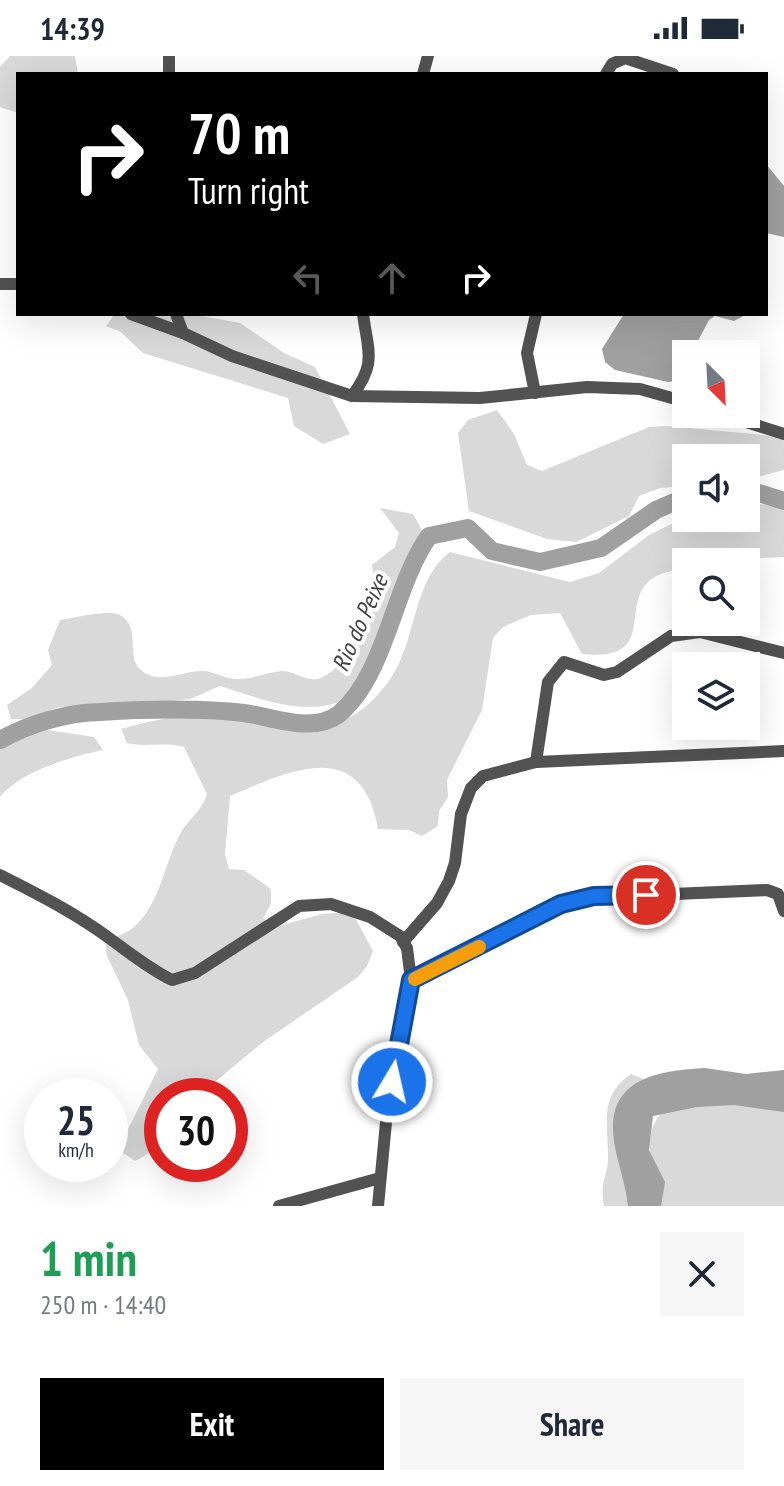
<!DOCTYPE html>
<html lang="en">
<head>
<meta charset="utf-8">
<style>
	:root { --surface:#fff; --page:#f6f6f7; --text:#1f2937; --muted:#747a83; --accent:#000 }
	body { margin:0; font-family:"PT Sans Narrow",sans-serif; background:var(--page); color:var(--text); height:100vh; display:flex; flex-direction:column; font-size:30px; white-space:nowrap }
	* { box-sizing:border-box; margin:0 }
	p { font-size:26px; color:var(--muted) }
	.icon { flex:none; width:44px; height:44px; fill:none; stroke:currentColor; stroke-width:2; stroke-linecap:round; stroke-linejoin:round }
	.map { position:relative; height:1150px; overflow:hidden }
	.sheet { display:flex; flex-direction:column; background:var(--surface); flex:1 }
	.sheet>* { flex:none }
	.guide { position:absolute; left:16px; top:16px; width:752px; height:244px; border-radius:0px; box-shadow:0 8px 32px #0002; background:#000; color:#fff; overflow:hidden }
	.needle { width:52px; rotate:156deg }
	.buttons { position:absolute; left:672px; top:284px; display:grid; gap:16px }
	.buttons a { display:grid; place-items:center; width:88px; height:88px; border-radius:0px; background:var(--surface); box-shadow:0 8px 32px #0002; font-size:40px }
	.speed { position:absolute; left:24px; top:1022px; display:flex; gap:16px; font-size:40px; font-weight:700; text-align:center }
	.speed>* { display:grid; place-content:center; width:104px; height:104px; border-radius:50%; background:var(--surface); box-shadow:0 8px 32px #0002; line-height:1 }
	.speed small { font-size:20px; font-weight:400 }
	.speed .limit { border:12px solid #d22; background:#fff; color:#111 }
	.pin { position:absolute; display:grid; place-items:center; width:68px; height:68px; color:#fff; margin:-34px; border:4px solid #fff; border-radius:50%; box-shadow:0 2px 8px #0007 }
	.me { position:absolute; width:88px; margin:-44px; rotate:9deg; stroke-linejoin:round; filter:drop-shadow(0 0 6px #0008) }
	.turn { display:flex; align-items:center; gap:28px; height:168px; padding:0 40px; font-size:36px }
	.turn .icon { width:104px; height:104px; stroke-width:2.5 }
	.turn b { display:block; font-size:56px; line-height:68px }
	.lanes { display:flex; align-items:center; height:76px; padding:0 40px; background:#0003; justify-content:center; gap:40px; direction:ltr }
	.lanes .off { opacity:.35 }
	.round { display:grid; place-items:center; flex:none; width:84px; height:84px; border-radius:0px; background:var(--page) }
	.head { display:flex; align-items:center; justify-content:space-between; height:136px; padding:0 40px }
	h1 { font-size:48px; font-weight:800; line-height:60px; color:#1e9e55 }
	.action { display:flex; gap:16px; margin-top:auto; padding:16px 40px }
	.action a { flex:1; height:92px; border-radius:0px; background:var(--accent); color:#fff; font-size:32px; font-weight:800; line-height:92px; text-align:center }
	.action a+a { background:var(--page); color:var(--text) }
	.status { display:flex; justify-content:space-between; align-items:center; height:56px; padding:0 40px; background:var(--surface); direction:ltr }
	.status svg { height:22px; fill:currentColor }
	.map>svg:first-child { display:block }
	.green { fill:#d9d9d9 }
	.water { fill:#a0a0a0 }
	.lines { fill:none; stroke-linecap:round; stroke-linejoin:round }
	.river { stroke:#a0a0a0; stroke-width:18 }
	.minor { stroke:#525252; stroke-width:12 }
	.route-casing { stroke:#114b97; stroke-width:20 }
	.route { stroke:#1a73e8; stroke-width:14 }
	.slow { stroke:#f59e0b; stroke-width:14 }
	.labels { text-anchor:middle; stroke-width:8; stroke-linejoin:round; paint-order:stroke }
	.water-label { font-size:24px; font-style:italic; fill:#414141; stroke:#fff }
</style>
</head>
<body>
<div class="status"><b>14:39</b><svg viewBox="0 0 49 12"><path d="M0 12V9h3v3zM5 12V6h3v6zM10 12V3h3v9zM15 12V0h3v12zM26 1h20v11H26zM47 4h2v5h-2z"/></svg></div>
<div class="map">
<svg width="784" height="1150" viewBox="0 0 784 1150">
	<rect width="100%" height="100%" fill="#fff"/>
	<g class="green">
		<path d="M10 0H75L78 18H18V57L0 51V11Z"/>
		<path d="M115 258 176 261 191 258 240 267 284 297 315 311 350 378 323 388 294 370 288 342 143 297 121 276 106 270Z"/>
		<path d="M497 354 514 378 527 409 542 415 649 371 667 370 784 381V414L746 424V402H686V430L660 432 639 440 629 460 576 486 547 483 469 455 458 377 468 364Z"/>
		<path d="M746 445 784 453V501L686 506V513C594 519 677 608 582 598L560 557 531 559 503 571 493 582 482 654 447 724 448 741 439 755 438 770 422 780 409 774 378 773C362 680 291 714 230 740L225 798 229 813 244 814 271 833V848L263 862 275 871 322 858 352 856 373 895 367 910 358 921 263 986 198 1040H162C162 1070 165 1092 135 1105L122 1096 124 1081 158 1013 139 989 128 944 107 900 105 885C113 881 126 878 133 872 162 847 164 804 183 773 192 760 202 754 207 738L184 691C164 685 147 692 127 687L121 673C149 665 183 657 212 659 284 664 336 697 389 625 417 587 412 524 450 496L570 526 599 517 649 479 686 461 746 462Z"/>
		<path d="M380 452 413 458C418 467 424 476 424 487 423 497 416 506 412 515 399 551 378 633 339 646 300 660 256 641 220 630L190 643 94 652 59 651 27 663H11L7 649 32 632 52 609 48 594 60 564C73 562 110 553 120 559 145 574 120 607 149 619 166 626 186 614 204 615 216 616 227 624 239 623 254 623 267 616 282 615 293 615 306 625 317 623 343 618 370 563 374 540 376 530 373 519 372 509L395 491 399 477Z"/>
		<path d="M48 674 94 681 103 694C73 700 19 716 0 741V685L18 677Z"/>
		<path d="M631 1018 646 1024 635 1069 650 1100C643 1019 734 1048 784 1053V1150H604C599 1124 609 1118 608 1099 608 1066 599 1040 631 1018Z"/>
	</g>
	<g class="water">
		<path d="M766 108 784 130V181L766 177Z"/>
		<path d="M624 258H747L734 265 715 260 709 264 691 298H686V306L675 325 668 326 615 314 605 306 602 293Z"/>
		<path d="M705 1012 746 1018 784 1014V1056L734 1049 697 1051 653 1060 649 1094 665 1126 661 1150H628C626 1131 620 1114 616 1096 600 1025 651 1015 705 1012Z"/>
	</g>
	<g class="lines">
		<g class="river">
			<path d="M746 433 784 445"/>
			<path d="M0 684C29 668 65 657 99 656 141 653 203 652 244 657 273 661 313 678 339 658 386 619 393 531 429 480L468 472 492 495 540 506 601 492 656 454 686 441"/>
		</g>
		<g class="minor">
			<path d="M169 18V0"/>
			<path d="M423 18 428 0"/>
			<path d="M606 18 612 8 625 2 673 18"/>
			<path d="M0 228H18"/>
			<path d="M131 258 183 277 232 300 352 340 480 342 587 331 640 333 686 346"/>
			<path d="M176 258 183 277"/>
			<path d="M535 337 527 297 536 258"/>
			<path d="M352 340C377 307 368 296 363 258"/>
			<path d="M721 358 784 378"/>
			<path d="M536 706 548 626 564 606 604 619 617 616 671 580 700 576 784 597"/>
			<path d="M0 819C38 838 75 857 109 882 130 897 148 912 172 924L195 917 299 850 331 848 370 861 400 880 407 892 411 924 387 1056 378 1150"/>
			<path d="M403 886 437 847 449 825 455 807 461 758 471 732 483 720 536 706 784 695"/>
			<path d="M411 924 536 860 582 842 767 834 778 838 784 855"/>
			<path d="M279 1150 380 1122"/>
		</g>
	</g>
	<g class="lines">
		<defs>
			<path id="route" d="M392 1026 411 924 561 848 594 840 646 839"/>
		</defs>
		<use href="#route" class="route-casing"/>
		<use href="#route" class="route"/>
		<path class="slow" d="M415 923 479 891"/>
	</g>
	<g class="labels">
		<g class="water-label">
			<text transform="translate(360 567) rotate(-66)" y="8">Rio do Peixe</text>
		</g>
	</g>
</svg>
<div class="buttons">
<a><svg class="needle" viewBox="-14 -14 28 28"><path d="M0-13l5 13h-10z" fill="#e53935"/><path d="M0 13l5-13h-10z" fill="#747a83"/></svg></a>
<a><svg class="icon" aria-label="sound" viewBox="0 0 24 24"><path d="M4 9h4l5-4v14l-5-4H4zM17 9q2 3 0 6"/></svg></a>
<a><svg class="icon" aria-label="search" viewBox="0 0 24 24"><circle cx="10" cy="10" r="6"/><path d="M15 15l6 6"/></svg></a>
<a><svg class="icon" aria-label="layers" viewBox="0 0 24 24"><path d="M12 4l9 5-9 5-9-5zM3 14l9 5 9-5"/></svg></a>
</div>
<div class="speed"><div>25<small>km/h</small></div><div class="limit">30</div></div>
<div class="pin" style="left:646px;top:839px;background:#d93025"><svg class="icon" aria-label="arrive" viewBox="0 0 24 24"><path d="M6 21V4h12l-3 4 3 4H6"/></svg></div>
<svg class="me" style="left:392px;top:1026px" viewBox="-20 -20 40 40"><circle r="17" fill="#1a73e8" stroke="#fff" stroke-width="3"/><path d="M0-11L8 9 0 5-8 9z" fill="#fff"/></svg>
<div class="guide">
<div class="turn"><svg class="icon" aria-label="right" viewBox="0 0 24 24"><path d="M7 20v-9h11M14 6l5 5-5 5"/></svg><div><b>70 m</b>Turn right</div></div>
<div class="lanes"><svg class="icon off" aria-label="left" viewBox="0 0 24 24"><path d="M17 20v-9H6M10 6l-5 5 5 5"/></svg><svg class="icon off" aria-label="ahead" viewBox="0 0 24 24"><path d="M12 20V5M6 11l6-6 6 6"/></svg><svg class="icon" aria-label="right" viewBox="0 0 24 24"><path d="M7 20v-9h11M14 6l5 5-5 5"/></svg></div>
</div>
</div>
<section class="sheet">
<div class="head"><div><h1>1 min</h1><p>250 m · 14:40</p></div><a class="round"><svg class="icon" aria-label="close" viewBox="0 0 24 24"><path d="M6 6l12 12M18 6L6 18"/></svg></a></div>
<div class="action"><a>Exit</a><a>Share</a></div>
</section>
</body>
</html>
